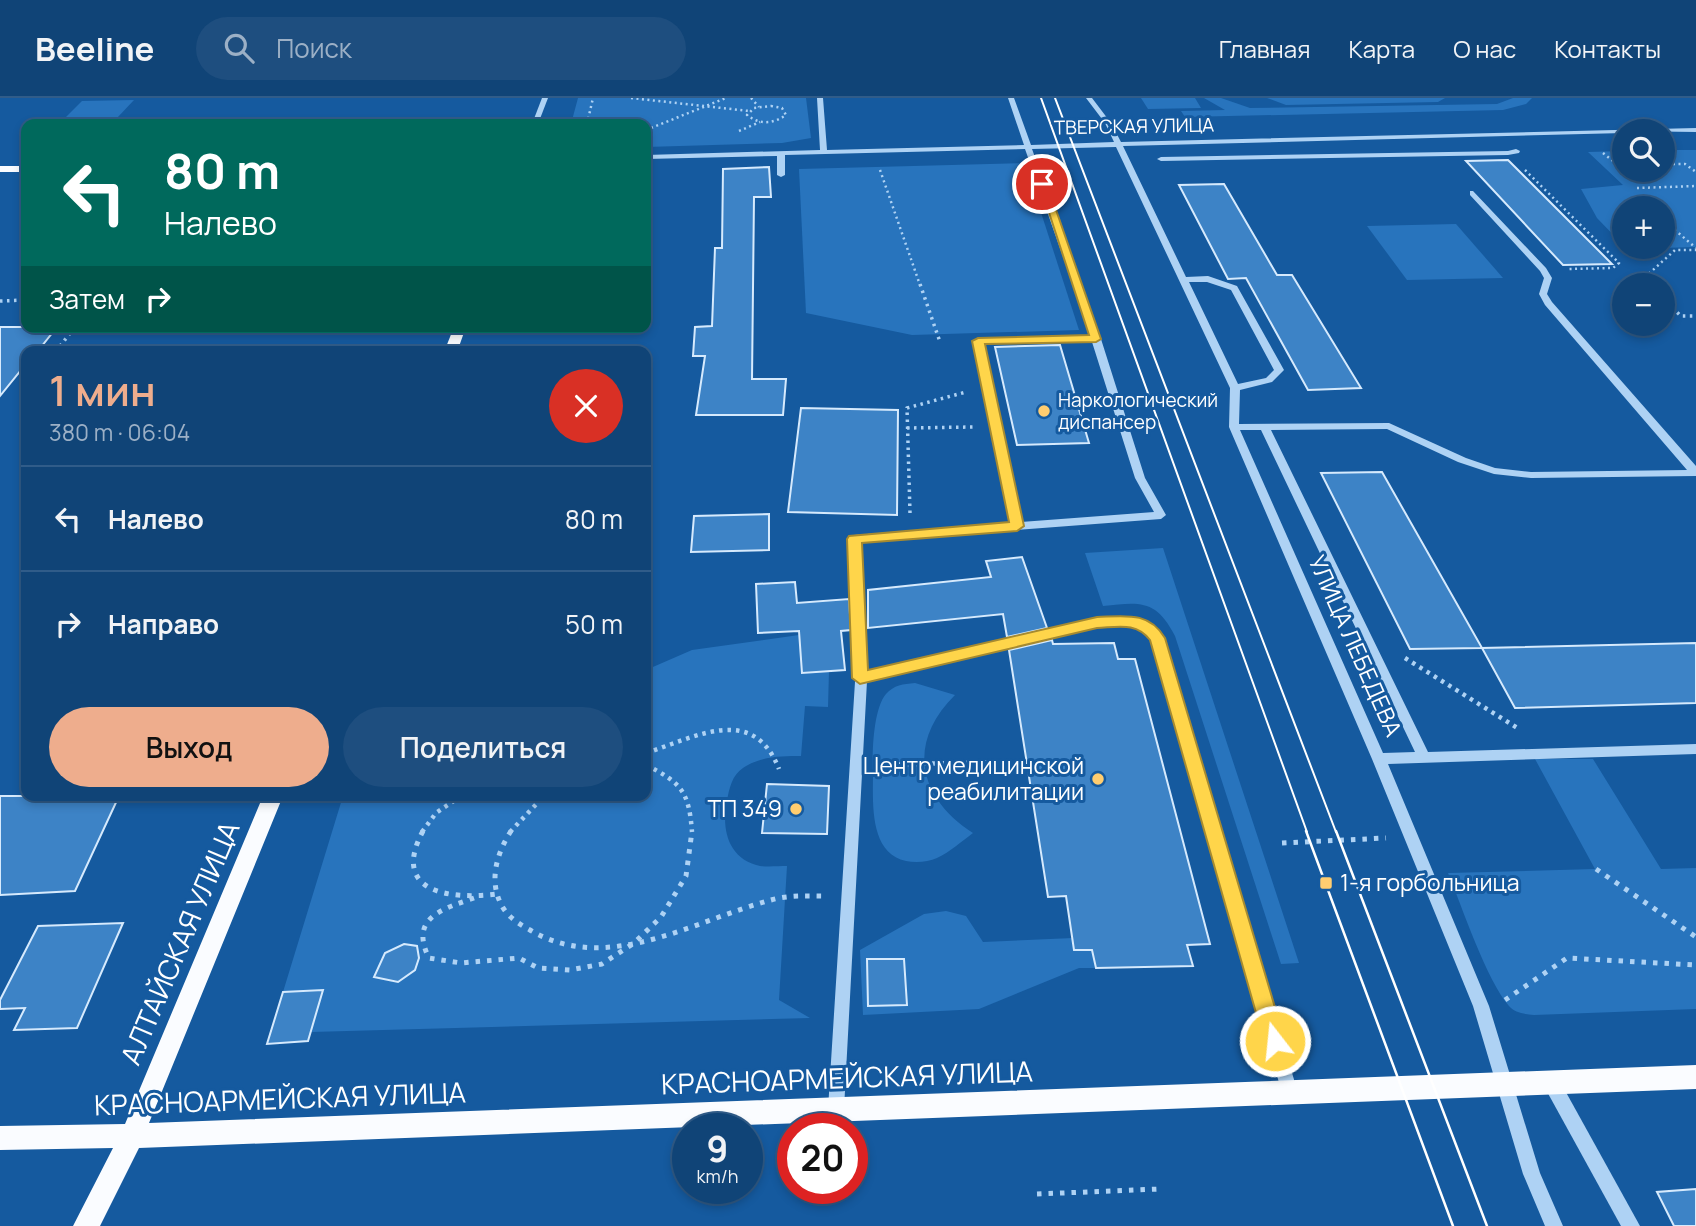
<!DOCTYPE html>
<html lang="ru">
<head>
<meta charset="utf-8">
<style>
	:root { --surface:#104477; --page:#1e4e7f; --text:#f1f3f6; --muted:#9cb0c6; --line:#305c89; --accent:#eead8d }
	body { margin:0; font-family:Manrope,sans-serif; background:var(--page); color:var(--text); height:100vh; display:flex; flex-direction:column; font-size:26px; white-space:nowrap }
	* { box-sizing:border-box; margin:0 }
	p { font-size:23px; color:var(--muted) }
	.icon { flex:none; width:38px; height:38px; fill:none; stroke:currentColor; stroke-width:2; stroke-linecap:round; stroke-linejoin:round }
	.map { position:relative; flex:1; overflow:hidden }
	.panel { position:absolute; left:21px; top:248px; width:630px; height:455px; display:flex; flex-direction:column; background:var(--surface); border-radius:14px; box-shadow:0 4px 10px #0003,0 0 0 2px var(--line) }
	.panel>* { flex:none }
	.hud { position:absolute; left:21px; top:21px; width:630px; height:214px; border-radius:14px; box-shadow:0 4px 10px #0003,0 0 0 2px var(--line); background:#00695c; color:#fff; overflow:hidden }
	.tools { position:absolute; left:1612px; top:21px; display:grid; gap:14px }
	.tools a { display:grid; place-items:center; width:63px; height:63px; border-radius:50%; background:var(--surface); box-shadow:0 4px 10px #0003,0 0 0 2px var(--line); font-size:35px }
	.speed { position:absolute; left:672px; top:1015px; display:flex; gap:14px; font-size:35px; font-weight:700; text-align:center }
	.speed>* { display:grid; place-content:center; width:91px; height:91px; border-radius:50%; background:var(--surface); box-shadow:0 4px 10px #0003,0 0 0 2px var(--line); line-height:1 }
	.speed small { font-size:18px; font-weight:400 }
	.speed .limit { border:10px solid #d22; background:#fff; color:#111 }
	.pin { position:absolute; display:grid; place-items:center; width:60px; height:60px; color:#fff; margin:-30px; border:4px solid #fff; border-radius:50%; box-shadow:0 2px 7px #0007 }
	.me { position:absolute; width:77px; margin:-38px; rotate:344deg; stroke-linejoin:round; filter:drop-shadow(0 0 5px #0008) }
	.turn { display:flex; align-items:center; gap:24px; height:147px; padding:0 28px; font-size:32px }
	.turn .icon { width:91px; height:91px; stroke-width:2.5 }
	.turn b { display:block; font-size:49px; line-height:60px }
	.then { display:flex; align-items:center; height:66px; padding:0 28px; background:#0003; gap:14px; font-size:26px }
	.round { display:grid; place-items:center; flex:none; width:74px; height:74px; border-radius:37px; background:var(--page) }
	.summary { display:flex; align-items:center; justify-content:space-between; height:119px; padding:0 28px }
	h1 { font-size:42px; font-weight:600; line-height:52px; color:var(--accent) }
	.action { display:flex; gap:14px; margin-top:auto; padding:14px 28px }
	.action a { flex:1; height:80px; border-radius:42px; background:var(--accent); color:#111; font-size:28px; font-weight:600; line-height:80px; text-align:center }
	.action a+a { background:var(--page); color:var(--text) }
	ul { padding:0; list-style:none }
	li { display:flex; align-items:center; gap:21px; height:105px; padding:0 28px; border-top:2px solid var(--line) }
	li div { flex:1 }
	li b { display:block; font-size:26px }
	li em { font-style:normal }
	header { display:flex; align-items:center; gap:42px; box-sizing:border-box; height:98px; padding:0 35px; background:var(--surface); border-bottom:2px solid var(--line) }
	header strong { font-size:33px }
	nav { display:flex; gap:38px; margin-inline-start:auto; font-size:24px }
	.search { width:490px; height:63px; background:var(--page); display:flex; align-items:center; gap:18px; box-sizing:border-box; padding:0 24px; border-radius:38px; color:var(--muted); font-size:26px }
	.map>svg:first-child { display:block }
	.green { fill:#2874bd }
	.building { fill:#3d83c6; stroke:#d6eafd; stroke-width:2 }
	.lines { fill:none; stroke-linecap:round; stroke-linejoin:round }
	.path-far3 { stroke:#aed2f4; stroke-width:2.5; stroke-dasharray:2 3.5; stroke-linecap:butt }
	.path-far2 { stroke:#aed2f4; stroke-width:3.5; stroke-dasharray:2.5 4.5; stroke-linecap:butt }
	.path-far1 { stroke:#aed2f4; stroke-width:4.5; stroke-dasharray:3.5 5; stroke-linecap:butt }
	.path { stroke:#aed2f4; stroke-width:5; stroke-dasharray:4.5 7; stroke-linecap:butt }
	.minor { fill:#aed2f4; fill-rule:evenodd }
	.major { fill:#fafcff; fill-rule:evenodd }
	.tram-far1 { stroke:#fff; stroke-width:2 }
	.tram { stroke:#fff; stroke-width:2.5 }
	.route { fill:#ffd54a; stroke:#a68a30; stroke-width:2 }
	.poi-dot { fill:#ffcd70; stroke:#155a9f; stroke-width:2.5 }
	.labels { text-anchor:middle; stroke-width:6; stroke-linejoin:round; paint-order:stroke }
	.far-street-label { font-size:19px; fill:#fff; stroke:#155a9f }
	.far-poi-label { font-size:19px; fill:#fff; stroke:#155a9f; text-anchor:start }
	.street-label { font-size:23px; fill:#fff; stroke:#155a9f }
	.poi-label { font-size:23px; fill:#fff; stroke:#155a9f; text-anchor:end }
	.near-street-label { font-size:28px; fill:#fff; stroke:#155a9f }
</style>
</head>
<body>
<header>
<strong>Beeline</strong>
<div class="search"><svg class="icon" aria-label="search" viewBox="0 0 24 24"><circle cx="10" cy="10" r="6"/><path d="M15 15l6 6"/></svg>Поиск</div>
<nav><a>Главная</a><a>Карта</a><a>О нас</a><a>Контакты</a></nav>
</header>
<div class="map">
<svg width="1696" height="1128" viewBox="0 0 1696 1128">
	<rect width="100%" height="100%" fill="#155a9f"/>
	<g class="green">
		<path d="M578 0H806L811 40 782 45 646 49V26H571Z"/>
		<path d="M1141 0H1195L1201 10 1148 11Z"/>
		<path d="M1204 0H1221L1250 10 1497 6 1513 0H1532L1526 6 1503 12 1185 19 1181 13 1225 12Z"/>
		<path d="M1267 0H1445L1438 4 1286 7Z"/>
		<path d="M134 2 117 20 64 21 82 3Z"/>
		<path d="M1663 52H1696V149L1626 151 1624 149H1662V110H1624V148L1597 120 1581 91 1623 87 1588 54 1624 53V72H1662Z"/>
		<path d="M1025 65 1079 232 912 237 806 215 799 71Z"/>
		<path d="M1456 126 1503 180 1407 182 1367 128Z"/>
		<path d="M1163 450 1299 865 1281 866 1175 538C1156 501 1140 504 1103 508L1085 455Z"/>
		<path d="M799 537 802 575 829 573 828 609 805 608 801 658C782 658 760 658 743 670 732 677 729 691 727 703 721 731 728 761 760 768 768 769 779 768 787 768L779 902 810 920 311 934 323 892 283 894 343 698H646V572L692 552Z"/>
		<path d="M915 585 955 597C907 644 917 699 973 735 962 743 950 754 937 760 928 764 916 765 906 763 869 755 873 705 873 675 872 656 873 611 886 596 894 587 903 586 915 585Z"/>
		<path d="M1535 661H1593L1661 771 1696 770V911L1534 917C1524 916 1515 915 1509 908 1487 883 1462 809 1448 775L1595 771Z"/>
		<path d="M946 813 966 818 983 844 1073 840 1092 852 1096 870H1079L979 911 863 917 860 852 924 816Z"/>
	</g>
	<g class="building">
		<path d="M1508 62 1612 166 1563 167 1466 63Z"/>
		<path d="M769 69 771 99H754L752 281H786L783 317H696L705 258H693L695 229 712 228 715 150H722L723 71Z"/>
		<path d="M1224 86 1277 177H1292L1361 290 1308 292 1246 180 1228 181 1179 87Z"/>
		<path d="M0 229H57L37 254H26V266L0 298Z"/>
		<path d="M1060 247 1089 345 1017 347 995 249Z"/>
		<path d="M801 310 898 312 897 417 788 414Z"/>
		<path d="M1382 374 1482 550 1410 551 1321 375Z"/>
		<path d="M769 416V452L691 454 694 418Z"/>
		<path d="M1022 459 1047 530 1007 539 1003 516 868 530V492L991 479 986 463Z"/>
		<path d="M795 484 797 505 849 501 851 532 841 533 845 572 802 575 799 533 758 535 756 486Z"/>
		<path d="M1052 542 1053 546 1114 545 1118 561H1135L1210 846 1187 847 1193 868 1096 870 1092 852H1074L1066 798 1048 799 1009 552Z"/>
		<path d="M1696 545V605L1515 610 1482 550Z"/>
		<path d="M767 686 829 688 827 736 762 735Z"/>
		<path d="M0 698H119L75 793 0 797Z"/>
		<path d="M123 825 77 930 14 932 25 910 0 911V902L38 828Z"/>
		<path d="M404 846 417 848 419 860 415 872 398 884 374 879 385 855Z"/>
		<path d="M867 861H904L907 907 868 908Z"/>
		<path d="M323 892 308 943 267 946 283 894Z"/>
		<path d="M1696 1091V1128H1674L1657 1094Z"/>
	</g>
	<g class="lines">
		<g class="path-far3">
			<path d="M631 0 749 13"/>
			<path d="M751 0 759 9"/>
			<path d="M771 8 782 10 786 17C773 26 760 27 747 17L754 10Z"/>
			<path d="M587 26 593 0"/>
			<path d="M646 32 726 0"/>
			<path d="M739 33 760 24"/>
			<path d="M1603 55 1618 67H1624"/>
			<path d="M1662 66H1685L1696 74"/>
			<path d="M880 72 920 187"/>
			<path d="M1525 72 1619 165 1613 170 1569 171"/>
			<path d="M1637 90 1696 88"/>
			<path d="M1662 121 1696 150"/>
			<path d="M1649 187 1643 181 1675 152H1696"/>
		</g>
		<g class="path-far2">
			<path d="M920 186 940 244"/>
			<path d="M1662 200 1681 218H1696"/>
			<path d="M0 203 26 202"/>
			<path d="M60 248 75 229"/>
			<path d="M907 330 973 329"/>
			<path d="M910 415 907 310 966 294"/>
		</g>
		<g class="path-far1">
			<path d="M1405 560 1519 631"/>
			<path d="M646 655C696 639 753 605 779 671"/>
			<path d="M646 667C682 685 689 694 692 734"/>
			<path d="M881 667 992 664"/>
			<path d="M422 734 436 715 461 698"/>
			<path d="M510 734 544 698"/>
		</g>
		<g class="path">
			<path d="M423 733C390 794 449 802 496 796"/>
			<path d="M511 733C497 755 488 783 502 808 508 819 519 826 530 832 607 878 695 822 771 802 788 797 806 798 824 798"/>
			<path d="M1282 745 1386 740"/>
			<path d="M1596 771 1696 839"/>
			<path d="M474 800C442 811 409 820 429 860L461 865 519 860 538 870 570 872 602 866 634 845 661 819 686 778 692 733"/>
			<path d="M1505 902 1567 860 1696 867"/>
			<path d="M1037 1096 1160 1091"/>
		</g>
		<g class="minor">
			<path d="M542 0H548L538 26H532Z"/>
			<path d="M817 0H823L827 52 1024 47 1008 0H1014L1031 47 1114 44 1105 25 1086 0H1092L1111 25 1121 44 1696 30V34L1624 33V35L1123 48 1186 179 1208 178 1237 188 1284 272 1272 284 1240 292 1239 326 1389 325 1466 360 1495 370 1531 374 1687 372 1545 207 1539 196 1544 180 1540 173 1470 97V93H1473L1546 170 1552 180 1547 196 1552 204 1696 368V378L1531 380 1494 376 1458 364 1387 331 1271 332 1428 654 1696 646V656L1388 666 1489 908 1540 1075 1563 1128H1545L1523 1076 1473 908 1372 661 1229 329 1230 290 1116 49 1032 51 1101 241 1145 380 1166 417 1161 421 860 444 868 573 1097 521C1122 517 1147 518 1163 540L1298 995 1296 1001 1290 1003 1284 1001 1282 995 1152 542C1135 525 1119 526 1097 529L867 583 844 1011 842 1017 836 1019 830 1017 828 1011 856 568 848 441 854 437 1010 425 973 243 978 240 1091 238 1025 51 785 57V77L781 79 777 77V58L646 61V57L820 52ZM1189 184H1207L1231 192 1274 272 1266 280 1238 286ZM1092 244 1135 380 1154 414 1021 424 983 246ZM1240 332H1261L1415 654 1383 655Z"/>
			<path d="M1516 51 1520 53 1519 55 1508 57 1161 63 1157 61 1161 59 1508 53Z"/>
			<path d="M1551 976 1557 978 1640 1128H1621L1545 990 1543 984 1545 978Z"/>
		</g>
		<g class="major">
			<rect x="0" y="68" width="26" height="6"/>
			<path d="M454 229H466L457 254H444Z"/>
			<path d="M263 698H283L149 1025 1696 967V991L139 1050 100 1128H73L113 1050 0 1052V1028L125 1026Z"/>
		</g>
		<g class="tram-far1">
			<path d="M1041 0 1307 734"/>
			<path d="M1055 0 1336 734"/>
		</g>
		<g class="tram">
			<path d="M1306 733 1453 1128"/>
			<path d="M1336 733 1487 1128"/>
		</g>
	</g>
	<path class="route" d="M1039 84 1047 86 1101 241 1096 244 985 246 1024 428 1017 433 862 445 868 572 1097 519C1125 518 1149 513 1165 540L1285 943 1282 951 1275 954 1267 951 1264 943 1150 542C1136 524 1119 529 1097 530L860 586 852 580 847 441 849 438 1009 424 972 243 978 240 1089 237Z"/>
	<g class="poi-dot">
		<circle cx="1044" cy="313" r="7"/>
		<circle cx="1098" cy="681" r="7"/>
		<circle cx="796" cy="711" r="7"/>
		<rect x="1319" y="778" width="14" height="14" rx="3.5"/>
	</g>
	<g class="labels">
		<g class="far-street-label">
			<text transform="translate(1134 28) rotate(-1)" y="7">ТВЕРСКАЯ УЛИЦА</text>
		</g>
		<g class="far-poi-label">
			<text x="1058" y="309">Наркологический<tspan x="1058" dy="22">диспансер</tspan></text>
		</g>
		<g class="street-label">
			<text transform="translate(1355 548) rotate(66)" y="8">УЛИЦА ЛЕБЕДЕВА</text>
		</g>
		<g class="poi-label">
			<text x="1084" y="676">Центр медицинской<tspan x="1084" dy="26">реабилитации</tspan></text>
			<text x="782" y="719">ТП 349</text>
			<text x="1340" y="793" text-anchor="start">1-я горбольница</text>
		</g>
		<g class="near-street-label">
			<text transform="translate(180 845) rotate(-67)" y="10">АЛТАЙСКАЯ УЛИЦА</text>
			<text transform="translate(847 980) rotate(-2)" y="10">КРАСНОАРМЕЙСКАЯ УЛИЦА</text>
			<text transform="translate(280 1001) rotate(-2)" y="10">КРАСНОАРМЕЙСКАЯ УЛИЦА</text>
		</g>
	</g>
</svg>
<div class="tools">
<a><svg class="icon" aria-label="search" viewBox="0 0 24 24"><circle cx="10" cy="10" r="6"/><path d="M15 15l6 6"/></svg></a>
<a>+</a>
<a>−</a>
</div>
<div class="speed"><div>9<small>km/h</small></div><div class="limit">20</div></div>
<div class="pin" style="left:1042px;top:86px;background:#d93025"><svg class="icon" aria-label="arrive" viewBox="0 0 24 24"><path d="M6 21V4h12l-3 4 3 4H6"/></svg></div>
<svg class="me" style="left:1275px;top:943px" viewBox="-20 -20 40 40"><circle r="17" fill="#ffd54a" stroke="#fff" stroke-width="3"/><path d="M0-11L8 9 0 5-8 9z" fill="#fff"/></svg>
<div class="hud">
<div class="turn"><svg class="icon" aria-label="left" viewBox="0 0 24 24"><path d="M17 20v-9H6M10 6l-5 5 5 5"/></svg><div><b>80 m</b>Налево</div></div>
<div class="then">Затем<svg class="icon" aria-label="right" viewBox="0 0 24 24"><path d="M7 20v-9h11M14 6l5 5-5 5"/></svg></div>
</div>
<section class="panel">
<div class="summary"><div><h1>1 мин</h1><p>380 m · 06:04</p></div><a class="round" style="background:#d93025;color:#fff"><svg class="icon" aria-label="close" viewBox="0 0 24 24"><path d="M6 6l12 12M18 6L6 18"/></svg></a></div>
<ul>
<li><svg class="icon" aria-label="left" viewBox="0 0 24 24"><path d="M17 20v-9H6M10 6l-5 5 5 5"/></svg><div><b>Налево</b></div><em>80 m</em></li>
<li><svg class="icon" aria-label="right" viewBox="0 0 24 24"><path d="M7 20v-9h11M14 6l5 5-5 5"/></svg><div><b>Направо</b></div><em>50 m</em></li>
</ul>
<div class="action"><a>Выход</a><a>Поделиться</a></div>
</section>
</div>
</body>
</html>
